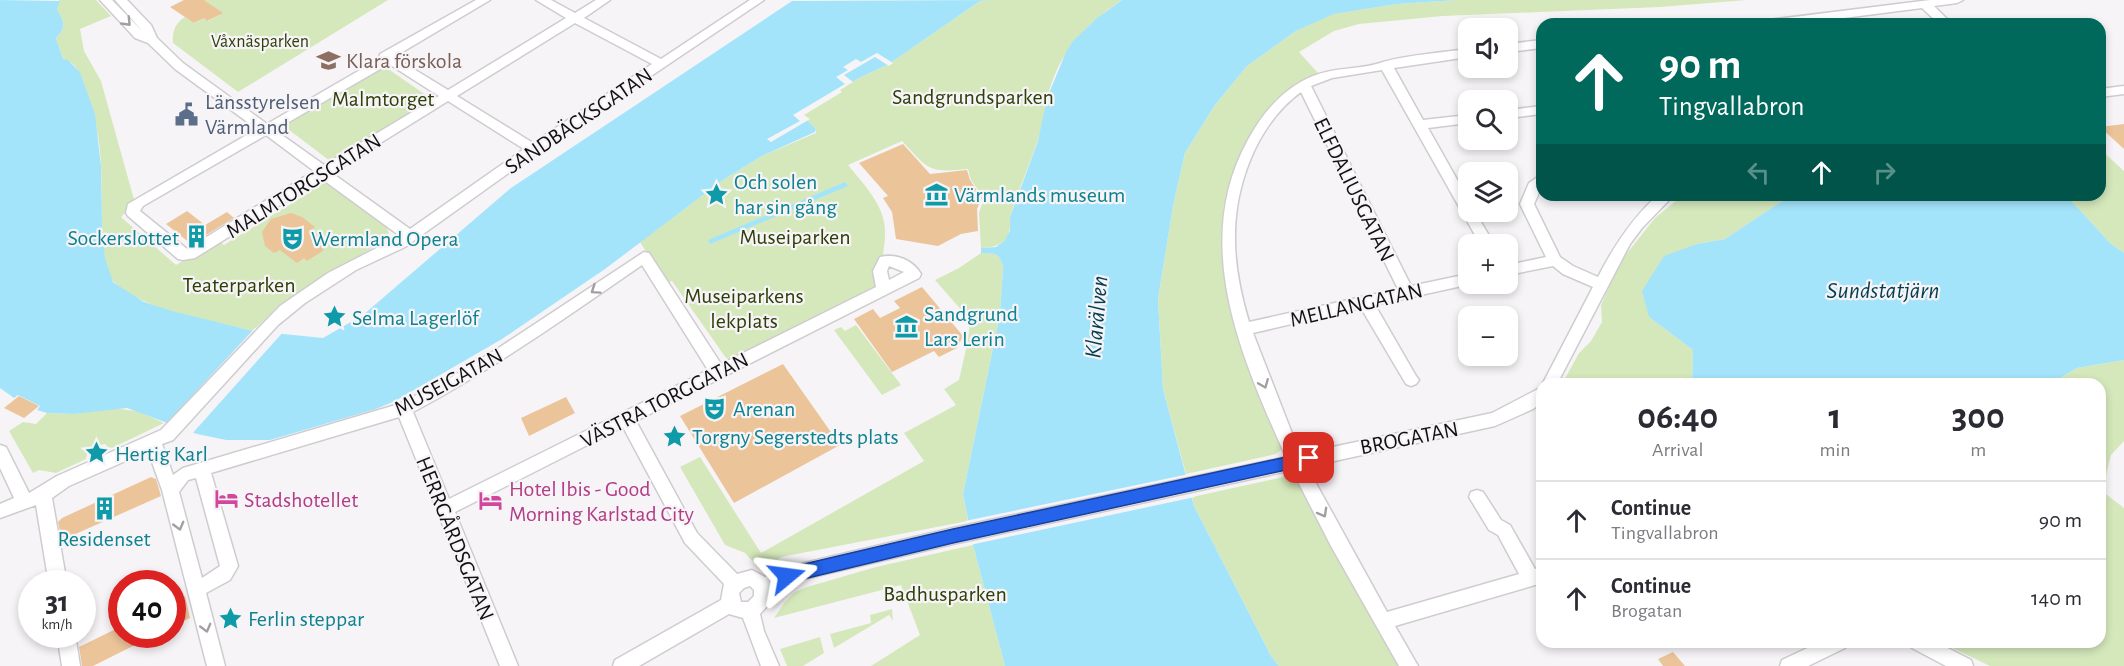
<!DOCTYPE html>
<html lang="en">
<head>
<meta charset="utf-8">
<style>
	:root { --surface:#fff; --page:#f2f2f3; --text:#2b2b33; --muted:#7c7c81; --line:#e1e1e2 }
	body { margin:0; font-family:"Alegreya Sans",sans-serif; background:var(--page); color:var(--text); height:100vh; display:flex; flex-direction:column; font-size:22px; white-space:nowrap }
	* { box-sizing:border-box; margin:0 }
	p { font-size:20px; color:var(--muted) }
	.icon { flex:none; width:33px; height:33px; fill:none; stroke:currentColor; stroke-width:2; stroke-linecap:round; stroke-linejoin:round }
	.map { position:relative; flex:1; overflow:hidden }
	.sheet { position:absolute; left:1536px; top:378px; width:570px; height:270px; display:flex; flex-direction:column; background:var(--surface); border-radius:18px; box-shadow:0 3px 9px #0003 }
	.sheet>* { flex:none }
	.hud { position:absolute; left:1536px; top:18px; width:570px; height:183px; border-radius:18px; box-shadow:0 3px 9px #0003; background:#00695c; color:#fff; overflow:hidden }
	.controls { position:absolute; left:1458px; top:18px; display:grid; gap:12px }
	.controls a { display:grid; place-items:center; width:60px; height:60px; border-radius:12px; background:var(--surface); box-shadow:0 3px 9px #0003; font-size:30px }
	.speed { position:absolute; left:18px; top:570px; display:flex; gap:12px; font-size:30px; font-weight:700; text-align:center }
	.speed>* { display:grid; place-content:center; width:78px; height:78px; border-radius:50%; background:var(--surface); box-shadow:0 3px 9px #0003; line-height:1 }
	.speed small { font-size:15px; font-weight:400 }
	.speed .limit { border:9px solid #d22; background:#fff; color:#111 }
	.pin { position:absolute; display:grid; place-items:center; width:51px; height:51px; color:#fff; margin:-26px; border-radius:12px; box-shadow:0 3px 9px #0006 }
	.me { position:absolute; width:66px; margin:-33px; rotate:74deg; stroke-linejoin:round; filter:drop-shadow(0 0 4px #0008) }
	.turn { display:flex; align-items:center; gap:21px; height:126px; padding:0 24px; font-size:27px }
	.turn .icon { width:78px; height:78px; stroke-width:2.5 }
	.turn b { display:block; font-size:42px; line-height:51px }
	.lanes { display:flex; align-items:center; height:57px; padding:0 24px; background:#0003; justify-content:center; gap:30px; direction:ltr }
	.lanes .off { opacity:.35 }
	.eta { display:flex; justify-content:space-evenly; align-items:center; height:102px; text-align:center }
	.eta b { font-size:36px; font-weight:700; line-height:42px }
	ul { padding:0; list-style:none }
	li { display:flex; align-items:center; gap:18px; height:78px; padding:0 24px; border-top:2px solid var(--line) }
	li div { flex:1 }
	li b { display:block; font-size:22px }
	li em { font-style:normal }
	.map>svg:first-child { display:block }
	.green { fill:#d5e8bb }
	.water { fill:#a4e4fb }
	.pier { fill:#f7f4f8 }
	.building { fill:#ecc49a }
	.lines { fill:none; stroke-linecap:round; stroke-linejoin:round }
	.minor-casing { stroke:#cfccd0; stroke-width:3 }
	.minor { fill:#fff; fill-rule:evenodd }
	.oneway { stroke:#a0a0a0 }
	.route { fill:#2563eb; stroke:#184099; stroke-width:1.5 }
	.labels { text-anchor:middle; stroke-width:4.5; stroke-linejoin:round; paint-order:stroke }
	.far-park-label { font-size:18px; fill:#2e4007; stroke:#f7f4f8 }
	.education-label { font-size:22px; fill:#785e54; stroke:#f7f4f8; text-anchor:start }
	.park-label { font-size:22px; fill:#2e4007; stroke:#f7f4f8 }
	.service-label { font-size:22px; fill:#4e5e75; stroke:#f7f4f8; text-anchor:start }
	.street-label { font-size:22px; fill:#121112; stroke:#f7f4f8 }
	.culture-label { font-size:22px; fill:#0d838f; stroke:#f7f4f8; text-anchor:start }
	.hotel-label { font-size:22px; fill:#b23c85; stroke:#f7f4f8; text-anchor:start }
	.water-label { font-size:24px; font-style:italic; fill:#033f4f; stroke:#f7f4f8 }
</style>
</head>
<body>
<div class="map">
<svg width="2124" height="666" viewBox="0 0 2124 666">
	<rect width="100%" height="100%" fill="#f7f4f8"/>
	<g class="green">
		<path d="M59 0H96L111 16 80 29 84 51 101 81 135 203 121 217 176 265 217 240 224 245 312 191 308 187 321 180 386 225 389 234 388 238 280 305 253 331C210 320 149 313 115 283 97 267 103 192 101 167 100 140 95 115 86 90 82 77 78 63 63 59L56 38C67 27 64 22 57 9Z"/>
		<path d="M204 0H388L238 92 173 43C172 32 175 23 185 17L195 23 204 18 208 21 222 13Z"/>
		<path d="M993 0H1122C1084 25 1057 54 1047 100 1044 113 1043 127 1038 140 1029 166 1018 191 1010 217 1012 240 1002 247 981 248L979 213 984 198 971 180 968 169C928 173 929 170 902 141L848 165C863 183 885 206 885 230 886 250 877 268 886 286L733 360 726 358 672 281 666 283 640 242 723 180 762 156 816 133V129L799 115 859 78 889 64 980 1Z"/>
		<path d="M1458 0H1747L1660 7 1443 16 1359 24 1334 31 1299 52 1318 73 1289 89 1254 132 1231 177 1222 230 1223 268 1285 446 1276 454 1186 474 1163 389 1158 299 1173 206 1185 153 1215 105 1247 66 1296 31 1333 14 1397 4Z"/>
		<path d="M384 66 433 100 330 161 284 126Z"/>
		<path d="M2100 149 2124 171V253L2110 243 2066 195H2100Z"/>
		<path d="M1683 195H1802L1785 199 1725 239 1697 244 1649 317 1693 350 1692 384H1565L1563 382 1579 353 1591 341 1602 322 1601 305 1620 262 1655 218Z"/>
		<path d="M981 253 995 254 1000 258 1003 267 1000 314 963 494 968 521 781 557 769 567 756 565 745 553 725 545 680 467 700 457 761 553 924 461 904 433 956 405 944 389 959 380 968 340 970 320 935 280 959 268Z"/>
		<path d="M856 325 901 385 882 395 834 330 841 327 845 331Z"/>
		<path d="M2124 360V441L2111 455 2102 491 2124 508V666H1990L1940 642H2100V384H2050L2077 368Z"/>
		<path d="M112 408 137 411 164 423 110 449 105 444 97 446 87 453 86 459 56 473 39 470 33 473 9 431 23 422 36 424 47 413 73 414Z"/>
		<path d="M1293 475 1303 480 1411 666H1279L1271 656 1194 506 1192 497Z"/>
		<path d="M973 545 1005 666H871L920 635 901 585 774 618 785 602 795 592 807 587 876 567Z"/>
		<path d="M892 609 893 621 889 615 834 648 830 634 871 623 870 615Z"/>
		<path d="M820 637 824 653 803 666H787L780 649Z"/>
	</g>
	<g class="water">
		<path d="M0 0 60 1 57 9C64 22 67 27 56 38L63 59 68 60 80 72 95 114 101 166 102 225 105 258 113 282 144 302 172 311 253 331 323 338 363 315 511 188 792 1 993 0 980 1 889 64 859 78 800 114 816 129 815 132 762 156 723 180 605 269 502 339 395 401 376 409 270 440H226L197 434 127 408 73 414 47 413 37 410 40 406 18 395 14 398 0 388Z"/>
		<path d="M1122 0H1458L1397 4 1334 14 1296 31 1247 66 1215 105 1185 153 1173 206 1158 299 1163 389 1194 506 1271 656 1279 666H1005L973 545 963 494 1000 314 1003 267 1000 258 995 254 981 253V248L996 247 1004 241 1010 231V217L1038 141 1047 98 1066 52 1073 41 1097 18Z"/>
		<path d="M845 182 848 186 710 244 708 240Z"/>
		<path d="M1802 195H2066L2110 243 2124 253V360L2077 368 2050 384H1692L1693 350 1649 317 1642 291 1664 256 1697 244 1725 239 1785 199Z"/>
	</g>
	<g class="pier">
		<path d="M877 53 893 63 889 66 875 57 863 64 844 75 853 82 840 90 842 92 804 115 810 119 771 142 767 139 800 121 793 115 845 84 836 77 848 70 843 67 856 59 861 62Z"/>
		<path d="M255 328 284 331 191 435 164 426Z"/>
		<path d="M1189 474 1195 497 970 545 965 521Z"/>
	</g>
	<g class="building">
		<path d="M184 0H204L223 13 207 21 204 18 194 23 170 7Z"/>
		<path d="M2124 124V149L2100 127Z"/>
		<path d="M903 144 930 174 967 170 970 180 982 198 977 209 978 231 961 234 938 246 896 239 892 212 883 198 888 196 859 163Z"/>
		<path d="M1486 164 1488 166 1498 164 1504 172H1474V165Z"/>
		<path d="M187 211 205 225 227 212 234 218 191 244 166 224Z"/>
		<path d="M291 213 302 217 315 227 311 230 328 243 321 247 324 250 307 261 304 258 297 263 280 250 274 253 265 246 262 232 271 219Z"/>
		<path d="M922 287 963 336 957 348 939 357 934 351 892 372 854 319 873 309 880 318 900 308 894 301Z"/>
		<path d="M783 364 840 445 734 503 680 416Z"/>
		<path d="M19 396 39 406 24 418 4 408Z"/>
		<path d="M566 397 575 413 529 436 521 418Z"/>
		<path d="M151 477 156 479 161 496 62 540 58 522 62 518Z"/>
		<path d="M185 596 190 618 172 627V602Z"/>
		<path d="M122 626V634H157L93 666H82L79 647Z"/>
		<path d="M1673 652 1685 666H1663L1658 659Z"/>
	</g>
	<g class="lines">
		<defs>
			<g id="minor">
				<path d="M100 0H112L143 32 115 0H127L151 25 157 38 183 63 267 124 379 59 380 54 476 0H490L394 57 448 90 566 18 536 0H551L575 13 596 0H610L584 18 661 59 750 0H764L538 152 405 247 356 270 305 303 278 325 173 440 162 444 173 475 183 468 399 404 450 378 497 349 644 252 649 253 721 364 876 287 873 271 880 257C896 253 913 260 921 274L919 278 636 421 697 533 737 574 752 570 765 577 804 563 953 528 1286 457C1241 357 1190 242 1249 138 1264 111 1284 88 1313 76 1334 67 1358 70 1380 63 1400 56 1445 52 1468 49V57L1394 68 1423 120 1468 115V123L1428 128 1468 199V212H1475L1494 244H1480L1382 70 1332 78 1311 86 1411 286 1468 274V284H1471L1375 305 1416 376 1419 380 1416 384 1411 386 1406 384 1361 308 1253 333 1300 454 1492 413 1542 387V402L1533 409 1495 426 1307 467 1387 612 1519 574 1498 535 1489 530 1469 497 1471 492 1477 490 1483 492 1501 520 1510 525 1535 569 1542 567V583L1395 626 1418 666H1399L1331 546 1292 470 953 544 804 579 772 591 768 605 760 614 764 631 779 666H761L743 618 729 614 639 666H613L615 660 721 600 724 584 685 543 623 427 455 512 518 666H500L399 417 211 473 238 566 230 580 206 593 225 666H207L162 490 148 451 69 486 52 498 67 584H49L36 505 0 518V504L14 498 0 468V445L6 447 29 493 57 476 161 430 280 306 328 273 400 236 322 179 195 258 183 260 178 259 128 216 126 213 128 204 257 129 175 69 148 43 135 38ZM575 23 652 64 533 143 457 96ZM389 64 439 96 324 165 275 130ZM1301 92 1398 289 1249 322C1241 295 1235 267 1235 240 1234 186 1257 124 1301 92ZM448 101 524 149 410 229 332 173ZM266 135 314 171 187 249 140 211 143 206ZM642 265 708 370 449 499 413 412C493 369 567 317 642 265ZM889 266 904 272 889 280 887 271ZM196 478 220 566 202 578 179 492 188 480ZM750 586 754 590V596L748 602H741L739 593 744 588Z"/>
				<path d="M1930 0H1963L1957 3 1934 6 1952 24H1939L1922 8 1797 24H1763L1769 20Z"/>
				<path d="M1542 40V48L1508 52V44Z"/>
				<path d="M2124 86V94L2100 97V89Z"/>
				<path d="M1542 106V114L1508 118V110Z"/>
				<path d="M1542 174V186L1534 204 1560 257 1573 266 1598 277C1614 246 1632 218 1658 195H1674L1642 228 1630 244 1557 384 1542 385 1593 287 1563 274 1553 266 1508 275V265L1546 257 1520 204 1529 183Z"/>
				<path d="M57 634H75L80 666H62Z"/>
				<path d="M1820 642H1848L1845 648 1808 666H1780L1782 660Z"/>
				<path d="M1909 642H1936L1971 660 1973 666H1946L1912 648Z"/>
			</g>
		</defs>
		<use href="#minor" class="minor-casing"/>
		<use href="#minor" class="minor"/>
	</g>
	<defs><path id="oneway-chevron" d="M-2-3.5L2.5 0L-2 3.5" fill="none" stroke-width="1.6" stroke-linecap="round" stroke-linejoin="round" transform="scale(1.5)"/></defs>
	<g class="oneway">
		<use href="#oneway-chevron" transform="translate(127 22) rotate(46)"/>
		<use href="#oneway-chevron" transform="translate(595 290) rotate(146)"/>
		<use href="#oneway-chevron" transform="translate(1264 384) rotate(68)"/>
		<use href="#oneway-chevron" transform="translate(1323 513) rotate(61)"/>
		<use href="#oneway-chevron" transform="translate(179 526) rotate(75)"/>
		<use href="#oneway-chevron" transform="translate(206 628) rotate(75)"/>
	</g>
	<path class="route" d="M1309 452 1315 454 1317 458 1315 463 1309 465 953 543 787 583 782 581 779 576 782 571 787 568 953 529Z"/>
	<defs>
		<symbol id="school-bare" viewBox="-9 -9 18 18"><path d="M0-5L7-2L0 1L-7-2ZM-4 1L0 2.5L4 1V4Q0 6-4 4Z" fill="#8d6e63" stroke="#f7f4f8" stroke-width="2.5" paint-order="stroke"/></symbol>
		<symbol id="civic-bare" viewBox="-9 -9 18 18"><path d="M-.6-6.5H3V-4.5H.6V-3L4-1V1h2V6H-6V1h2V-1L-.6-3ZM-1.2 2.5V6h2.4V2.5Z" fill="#5c6f8a" stroke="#f7f4f8" stroke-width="2.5" paint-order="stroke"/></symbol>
		<symbol id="sight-bare" viewBox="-9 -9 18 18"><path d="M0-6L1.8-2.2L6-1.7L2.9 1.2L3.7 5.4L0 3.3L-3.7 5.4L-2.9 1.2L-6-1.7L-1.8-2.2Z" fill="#0f9aa8" stroke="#f7f4f8" stroke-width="2.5" paint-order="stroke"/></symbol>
		<symbol id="museum-bare" viewBox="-9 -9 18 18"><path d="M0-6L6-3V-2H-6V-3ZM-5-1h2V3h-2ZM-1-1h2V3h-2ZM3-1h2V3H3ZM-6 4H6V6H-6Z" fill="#0f9aa8" stroke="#f7f4f8" stroke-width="2.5" paint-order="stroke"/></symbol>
		<symbol id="building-bare" viewBox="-9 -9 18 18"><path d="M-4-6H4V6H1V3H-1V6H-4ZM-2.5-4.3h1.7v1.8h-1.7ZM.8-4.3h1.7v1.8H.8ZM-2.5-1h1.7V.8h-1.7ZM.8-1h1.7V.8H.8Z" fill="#0f9aa8" stroke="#f7f4f8" stroke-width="2.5" paint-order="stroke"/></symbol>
		<symbol id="theatre-bare" viewBox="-9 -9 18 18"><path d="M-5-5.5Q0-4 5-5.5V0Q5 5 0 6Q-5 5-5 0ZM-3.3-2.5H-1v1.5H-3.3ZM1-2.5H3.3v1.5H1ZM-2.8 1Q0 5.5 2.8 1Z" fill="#0f9aa8" stroke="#f7f4f8" stroke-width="2.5" paint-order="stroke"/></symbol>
		<symbol id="hotel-bare" viewBox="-9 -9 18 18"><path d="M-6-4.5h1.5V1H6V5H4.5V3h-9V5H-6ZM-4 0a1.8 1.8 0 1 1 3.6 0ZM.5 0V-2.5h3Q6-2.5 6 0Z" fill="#d1479c" stroke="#f7f4f8" stroke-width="2.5" paint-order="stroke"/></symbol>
	</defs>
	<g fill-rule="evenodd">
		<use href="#school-bare" x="312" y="44" width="33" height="33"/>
		<use href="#civic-bare" x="170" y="98" width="33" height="33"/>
		<use href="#sight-bare" x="700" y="178" width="33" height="33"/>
		<use href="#museum-bare" x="920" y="178" width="33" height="33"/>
		<use href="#building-bare" x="180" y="220" width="33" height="33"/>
		<use href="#theatre-bare" x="276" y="222" width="33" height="33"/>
		<use href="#sight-bare" x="318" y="300" width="33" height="33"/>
		<use href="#museum-bare" x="890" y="310" width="33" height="33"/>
		<use href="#theatre-bare" x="698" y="392" width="33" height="33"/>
		<use href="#sight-bare" x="658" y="420" width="33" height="33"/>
		<use href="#sight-bare" x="80" y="436" width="33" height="33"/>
		<use href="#hotel-bare" x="210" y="482" width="33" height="33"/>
		<use href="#hotel-bare" x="474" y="484" width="33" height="33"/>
		<use href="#building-bare" x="88" y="492" width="33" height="33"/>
		<use href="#sight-bare" x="214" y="602" width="33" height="33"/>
	</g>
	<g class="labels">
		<g class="far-park-label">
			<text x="260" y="47">Våxnäsparken</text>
		</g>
		<g class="education-label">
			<text x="346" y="68">Klara förskola</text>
		</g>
		<g class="park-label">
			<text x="973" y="104">Sandgrundsparken</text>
			<text x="383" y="106">Malmtorget</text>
			<text x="795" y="244">Museiparken</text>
			<text x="239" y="292">Teaterparken</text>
			<text x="744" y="303">Museiparkens<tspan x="744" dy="25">lekplats</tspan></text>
			<text x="945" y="601">Badhusparken</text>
		</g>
		<g class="service-label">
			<text x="205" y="109">Länsstyrelsen<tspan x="205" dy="25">Värmland</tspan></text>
		</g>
		<g class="street-label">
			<text transform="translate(578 120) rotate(-34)" y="8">SANDBÄCKSGATAN</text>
			<text transform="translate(303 185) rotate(-32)" y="8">MALMTORGSGATAN</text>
			<text transform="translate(1355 189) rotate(64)" y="8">ELFDALIUSGATAN</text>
			<text transform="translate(1356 304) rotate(-13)" y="8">MELLANGATAN</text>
			<text transform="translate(448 381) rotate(-28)" y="8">MUSEIGATAN</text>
			<text transform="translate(664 399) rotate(-27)" y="8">VÄSTRA TORGGATAN</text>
			<text transform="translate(1409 437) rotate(-11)" y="8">BROGATAN</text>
			<text transform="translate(456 538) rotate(68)" y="8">HERRGÅRDSGATAN</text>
		</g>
		<g class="culture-label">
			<text x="734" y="189">Och solen<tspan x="734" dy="25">har sin gång</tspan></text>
			<text x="954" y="202">Värmlands museum</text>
			<text x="179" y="245" text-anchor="end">Sockerslottet</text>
			<text x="311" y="246">Wermland Opera</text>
			<text x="924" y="321">Sandgrund<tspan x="924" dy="25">Lars Lerin</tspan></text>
			<text x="352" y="325">Selma Lagerlöf</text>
			<text x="733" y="416">Arenan</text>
			<text x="692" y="444">Torgny Segerstedts plats</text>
			<text x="115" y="461">Hertig Karl</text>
			<text x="104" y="546" text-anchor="middle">Residenset</text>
			<text x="248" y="626">Ferlin steppar</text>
		</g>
		<g class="hotel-label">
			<text x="509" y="496">Hotel Ibis - Good<tspan x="509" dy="25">Morning Karlstad City</tspan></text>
			<text x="244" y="507">Stadshotellet</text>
		</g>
		<g class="water-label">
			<text x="1883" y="298">Sundstatjärn</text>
			<text transform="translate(1096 317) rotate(-85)" y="8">Klarälven</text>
		</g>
	</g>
</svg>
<div class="controls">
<a><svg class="icon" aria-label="sound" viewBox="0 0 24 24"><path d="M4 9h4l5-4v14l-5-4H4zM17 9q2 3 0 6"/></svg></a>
<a><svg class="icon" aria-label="search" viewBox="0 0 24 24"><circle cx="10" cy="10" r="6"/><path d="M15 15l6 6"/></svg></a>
<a><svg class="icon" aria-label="layers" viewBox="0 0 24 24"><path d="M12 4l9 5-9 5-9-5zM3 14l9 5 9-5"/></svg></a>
<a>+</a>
<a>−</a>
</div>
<div class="speed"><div>31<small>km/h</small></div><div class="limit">40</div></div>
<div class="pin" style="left:1309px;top:458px;background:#d93025"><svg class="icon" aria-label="arrive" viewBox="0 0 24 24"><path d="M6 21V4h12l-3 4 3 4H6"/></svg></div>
<svg class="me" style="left:787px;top:576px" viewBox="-20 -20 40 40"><path d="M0-17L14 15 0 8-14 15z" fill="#2563eb" stroke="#fff" stroke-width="4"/></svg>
<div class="hud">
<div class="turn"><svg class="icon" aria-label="ahead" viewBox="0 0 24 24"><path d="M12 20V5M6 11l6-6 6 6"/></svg><div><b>90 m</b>Tingvallabron</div></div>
<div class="lanes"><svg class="icon off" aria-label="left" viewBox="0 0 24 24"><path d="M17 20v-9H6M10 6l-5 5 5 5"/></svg><svg class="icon" aria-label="ahead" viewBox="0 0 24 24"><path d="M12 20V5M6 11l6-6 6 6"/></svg><svg class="icon off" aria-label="right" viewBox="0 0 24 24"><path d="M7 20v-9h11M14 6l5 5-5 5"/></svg></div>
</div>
<section class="sheet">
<div class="eta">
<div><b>06:40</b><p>Arrival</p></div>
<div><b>1</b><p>min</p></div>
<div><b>300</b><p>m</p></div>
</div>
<ul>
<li><svg class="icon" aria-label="ahead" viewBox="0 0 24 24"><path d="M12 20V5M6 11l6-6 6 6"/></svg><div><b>Continue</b><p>Tingvallabron</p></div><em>90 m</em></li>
<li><svg class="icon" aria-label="ahead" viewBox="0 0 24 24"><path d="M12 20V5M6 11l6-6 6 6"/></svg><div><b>Continue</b><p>Brogatan</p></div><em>140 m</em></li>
</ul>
</section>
</div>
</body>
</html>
